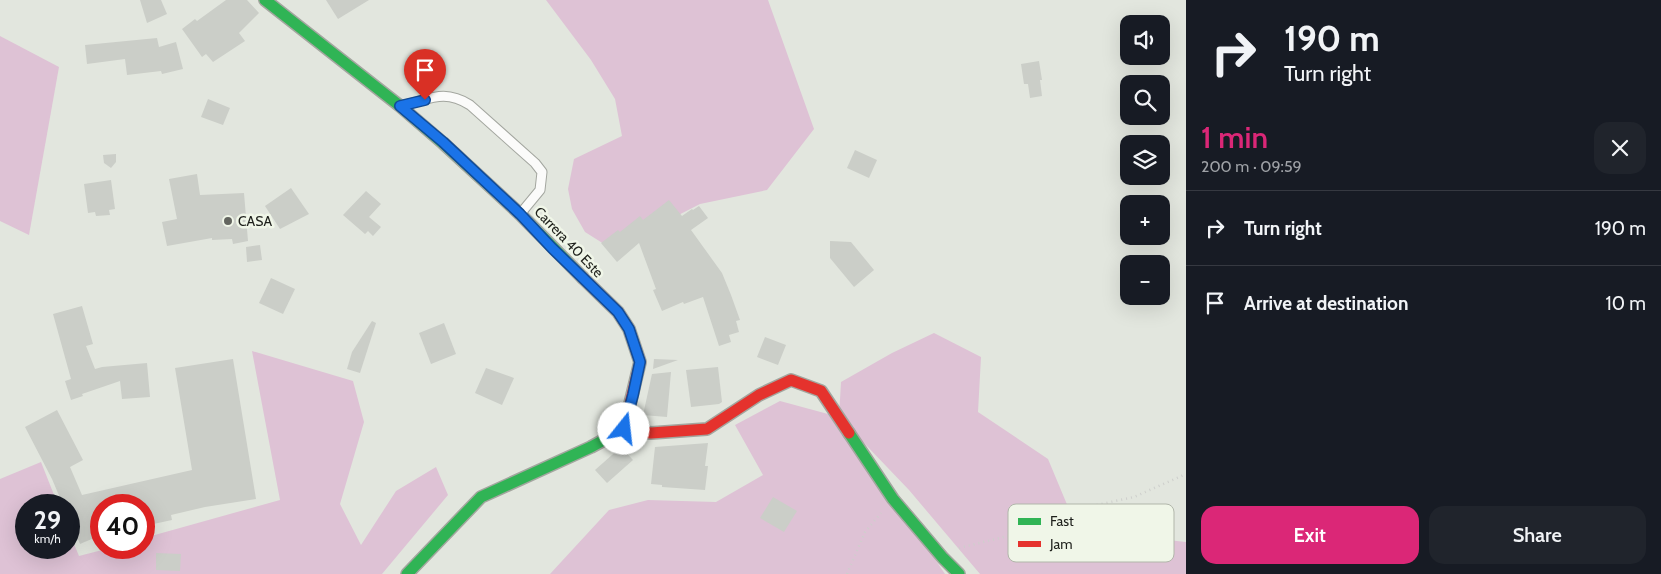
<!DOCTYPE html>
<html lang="en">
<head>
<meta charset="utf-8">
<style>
	:root { --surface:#171b24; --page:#20242c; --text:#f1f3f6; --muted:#9ea1a6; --line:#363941; --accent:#db2777 }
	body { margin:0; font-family:Cabin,sans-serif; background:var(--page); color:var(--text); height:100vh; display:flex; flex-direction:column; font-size:19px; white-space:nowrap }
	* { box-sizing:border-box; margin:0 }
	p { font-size:16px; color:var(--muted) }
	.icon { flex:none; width:28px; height:28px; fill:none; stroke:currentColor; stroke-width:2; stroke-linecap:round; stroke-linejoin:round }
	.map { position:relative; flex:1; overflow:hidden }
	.sheet { display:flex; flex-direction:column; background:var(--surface); width:475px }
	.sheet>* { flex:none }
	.top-card { background:#171b24; color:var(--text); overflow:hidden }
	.fabs { position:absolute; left:1120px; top:15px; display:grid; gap:10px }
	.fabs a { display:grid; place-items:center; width:50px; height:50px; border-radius:10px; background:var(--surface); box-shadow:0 5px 20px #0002; font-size:25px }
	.speed { position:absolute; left:15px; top:494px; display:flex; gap:10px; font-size:25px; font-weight:700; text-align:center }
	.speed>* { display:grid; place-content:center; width:65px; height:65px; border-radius:50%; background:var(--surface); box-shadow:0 5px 20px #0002; line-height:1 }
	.speed small { font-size:12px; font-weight:400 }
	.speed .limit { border:8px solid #d22; background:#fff; color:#111 }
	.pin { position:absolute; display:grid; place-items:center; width:42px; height:42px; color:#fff; margin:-51px -21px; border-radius:50% 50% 50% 0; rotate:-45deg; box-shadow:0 0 5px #0007 }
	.pin .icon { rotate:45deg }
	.me { position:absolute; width:55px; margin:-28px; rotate:16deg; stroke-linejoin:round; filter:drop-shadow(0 0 4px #0008) }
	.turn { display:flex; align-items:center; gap:18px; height:105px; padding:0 15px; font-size:22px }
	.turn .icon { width:65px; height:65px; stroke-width:2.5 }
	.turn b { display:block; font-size:35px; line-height:42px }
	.round { display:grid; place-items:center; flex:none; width:52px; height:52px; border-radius:15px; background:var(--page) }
	.summary { display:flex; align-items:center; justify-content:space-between; height:85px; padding:0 15px }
	h1 { font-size:30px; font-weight:600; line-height:38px; color:var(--accent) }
	.primary-button { display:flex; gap:10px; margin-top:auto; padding:10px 15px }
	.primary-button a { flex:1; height:58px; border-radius:15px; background:var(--accent); color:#fff; font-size:20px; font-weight:600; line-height:58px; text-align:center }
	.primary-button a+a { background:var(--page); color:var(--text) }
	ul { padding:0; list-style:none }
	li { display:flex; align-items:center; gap:15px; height:75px; padding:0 15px; border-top:1px solid var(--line) }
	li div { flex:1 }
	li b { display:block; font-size:19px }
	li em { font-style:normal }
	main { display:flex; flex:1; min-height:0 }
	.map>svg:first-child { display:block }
	.forest { fill:#dec2d5 }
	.building { fill:#cbcec8 }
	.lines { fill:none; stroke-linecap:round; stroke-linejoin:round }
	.lane-casing { stroke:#a3a69f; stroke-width:11 }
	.fast-casing { stroke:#a3a69f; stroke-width:14 }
	.jam-casing { stroke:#a3a69f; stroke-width:14 }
	.path { stroke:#cecfcc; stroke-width:2.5; stroke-dasharray:1 4; stroke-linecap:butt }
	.lane { stroke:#fbfbfa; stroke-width:9 }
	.fast { stroke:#30b455; stroke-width:11 }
	.jam { stroke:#e5322d; stroke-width:11 }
	.route-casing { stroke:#114b97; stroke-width:12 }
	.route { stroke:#1a73e8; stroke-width:9 }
	.poi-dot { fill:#63655f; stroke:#f0f6e8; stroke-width:2 }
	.labels { text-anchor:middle; stroke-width:5; stroke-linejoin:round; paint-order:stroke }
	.poi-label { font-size:14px; fill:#1e201b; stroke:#f0f6e8; text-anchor:start }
	.street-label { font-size:14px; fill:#1e201b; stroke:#f0f6e8 }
	.key { fill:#f0f6e8; stroke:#b1b6aa; stroke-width:1 }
	.key-label { font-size:14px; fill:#1e201b }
</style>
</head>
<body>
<main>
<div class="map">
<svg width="1186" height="574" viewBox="0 0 1186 574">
	<rect width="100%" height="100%" fill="#e2e6de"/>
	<g class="forest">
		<path d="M546 0H768L814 129 767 190 700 204 612 249 585 232 572 209 568 189 574 159 622 136 615 99 591 60Z"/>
		<path d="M0 36 59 67 29 235 0 221Z"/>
		<path d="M934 333 981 357 978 412 1048 459 1071 514 1122 535 1186 542V574H980L909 490 842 420 945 574H550L609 510 648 500 716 502 763 475 735 425 780 401 839 417 841 382 892 353Z"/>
		<path d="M252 351 353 381 364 422 340 504 361 545 396 491 436 467 448 495 382 574H0V479L41 462 58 505H26V548H69V532L79 556 110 548H144V538L280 500Z"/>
	</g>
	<g class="building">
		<path d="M140 0H161L167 14 147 23Z"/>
		<path d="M226 0H247L259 13 239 33 245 41 213 62 206 54 202 57 182 29 195 19 197 21Z"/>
		<path d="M326 0H369L338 19Z"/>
		<path d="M157 38 159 47 176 42 183 69 162 74 161 71 127 75 125 59 87 64 85 45Z"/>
		<path d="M1039 61 1042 80H1040L1042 96 1030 98 1028 84H1024L1021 64Z"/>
		<path d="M208 99 230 108 223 125 201 117Z"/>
		<path d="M855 150 877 160 869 178 847 168Z"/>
		<path d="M116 154V162L111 168 104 163 103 155Z"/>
		<path d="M197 174 200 195 244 193 248 241 233 244 232 239 212 240V238L167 246 162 222 177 219 169 179Z"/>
		<path d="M111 180 115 209 109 210 110 215 96 216 95 212 88 213 84 184Z"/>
		<path d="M291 188 309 214 280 229 265 206Z"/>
		<path d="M366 191 381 204 369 217 381 227 373 236 368 231 365 234 343 215Z"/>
		<path d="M669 200 682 216 692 209 693 210 699 206 708 218 691 230 722 273 731 295 740 320 736 321 739 332 729 335 731 342 719 346 703 297 684 304 683 302 662 311 653 290 656 289 639 243 617 262 601 243 618 230 620 232 640 216 643 220Z"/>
		<path d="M830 241 851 242 874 270 854 287 830 258Z"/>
		<path d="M260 245 262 260 247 262 246 247Z"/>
		<path d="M271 278 295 289 283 314 259 303Z"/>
		<path d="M82 306 93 344 86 346 95 369 102 367 147 363 150 397 122 399 120 381 82 394 83 396 71 400 65 381 71 379 53 314Z"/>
		<path d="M372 321 376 323 360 373 347 369 352 352Z"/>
		<path d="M444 323 456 354 431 364 419 333Z"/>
		<path d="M765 337 786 345 778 365 757 357Z"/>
		<path d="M233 359 256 499 205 507 171 515 172 520 144 526V505H101V535L80 544 69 518V505H63L52 479 25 427 57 410 83 460 70 467 82 495 192 470 175 368Z"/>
		<path d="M654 359 678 360 653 369Z"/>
		<path d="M718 367 722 402 719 404 691 407 686 370Z"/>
		<path d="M486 368 514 378 502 405 475 393Z"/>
		<path d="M671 372 667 417 643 415 652 374Z"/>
		<path d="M708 443 705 466H708L705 490 662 487V485L651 484 655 447Z"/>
		<path d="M621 447 633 460 607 483 595 470Z"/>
		<path d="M773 497 797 511 784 532 760 518Z"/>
		<path d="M156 553 181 554 180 571 156 570Z"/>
	</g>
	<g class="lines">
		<defs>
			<path id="lane" d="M404 105C431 99 444 89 470 105L535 163 542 172 540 190 521 213"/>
			<g id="fast">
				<path d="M265 0 400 106 443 143 520 214 583 278"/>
				<path d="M849 433 893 499 943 558 959 574"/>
				<path d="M407 574 481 497 591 447 624 429"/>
			</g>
			<g id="jam">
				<path d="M583 278 618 312 629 329 640 362 624 429"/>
				<path d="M624 429 651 433 707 429 759 395 791 380 821 391 849 433"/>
			</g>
		</defs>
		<use href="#lane" class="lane-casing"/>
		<use href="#fast" class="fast-casing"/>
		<use href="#jam" class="jam-casing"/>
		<g class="path">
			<path d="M959 548 1053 525 1092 506 1134 497 1186 474"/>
			<path d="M847 574 865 532 881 513"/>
		</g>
		<use href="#lane" class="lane"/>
		<use href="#fast" class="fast"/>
		<use href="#jam" class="jam"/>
	</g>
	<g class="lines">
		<defs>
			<path id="route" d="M425 100 400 106 443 142 520 214 552 248 618 312 629 329 640 362 633 395 624 429"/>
		</defs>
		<use href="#route" class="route-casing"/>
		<use href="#route" class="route"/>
	</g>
	<circle class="poi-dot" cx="228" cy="221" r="5"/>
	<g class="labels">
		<g class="poi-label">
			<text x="238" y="226">CASA</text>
		</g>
		<g class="street-label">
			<text transform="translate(569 242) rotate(46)" y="5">Carrera 40 Este</text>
		</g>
	</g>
	<rect x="1008" y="504" width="166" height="58" rx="8" class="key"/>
	<rect x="1018" y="518" width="23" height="7" fill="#30b455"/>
	<rect x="1018" y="541" width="23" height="6" fill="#e5322d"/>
	<g class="key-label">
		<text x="1050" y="526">Fast</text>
		<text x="1050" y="549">Jam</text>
	</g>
</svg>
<div class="fabs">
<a><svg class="icon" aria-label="sound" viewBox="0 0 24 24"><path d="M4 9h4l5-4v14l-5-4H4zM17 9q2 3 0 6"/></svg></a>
<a><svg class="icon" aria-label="search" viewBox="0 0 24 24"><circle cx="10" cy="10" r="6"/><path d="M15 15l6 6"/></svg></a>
<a><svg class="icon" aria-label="layers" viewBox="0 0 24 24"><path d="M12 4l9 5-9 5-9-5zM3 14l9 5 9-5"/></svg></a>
<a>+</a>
<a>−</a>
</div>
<div class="speed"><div>29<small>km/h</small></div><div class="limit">40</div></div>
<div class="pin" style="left:425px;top:100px;background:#d93025"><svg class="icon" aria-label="arrive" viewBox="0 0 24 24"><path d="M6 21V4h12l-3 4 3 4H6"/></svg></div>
<svg class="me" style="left:624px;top:429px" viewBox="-20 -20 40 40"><circle r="19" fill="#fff"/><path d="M0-13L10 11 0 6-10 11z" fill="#1a73e8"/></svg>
</div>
<section class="sheet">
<div class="top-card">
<div class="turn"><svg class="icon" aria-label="right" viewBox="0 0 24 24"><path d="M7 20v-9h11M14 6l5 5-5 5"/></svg><div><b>190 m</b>Turn right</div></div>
</div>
<div class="summary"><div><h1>1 min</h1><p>200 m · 09:59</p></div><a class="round"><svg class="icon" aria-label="close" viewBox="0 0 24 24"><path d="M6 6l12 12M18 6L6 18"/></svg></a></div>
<ul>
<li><svg class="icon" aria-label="right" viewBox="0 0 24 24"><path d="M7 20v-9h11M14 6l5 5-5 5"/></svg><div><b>Turn right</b></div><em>190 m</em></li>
<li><svg class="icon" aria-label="arrive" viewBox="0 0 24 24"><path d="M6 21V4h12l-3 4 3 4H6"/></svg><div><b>Arrive at destination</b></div><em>10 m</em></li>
</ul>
<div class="primary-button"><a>Exit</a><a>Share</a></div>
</section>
</main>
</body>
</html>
